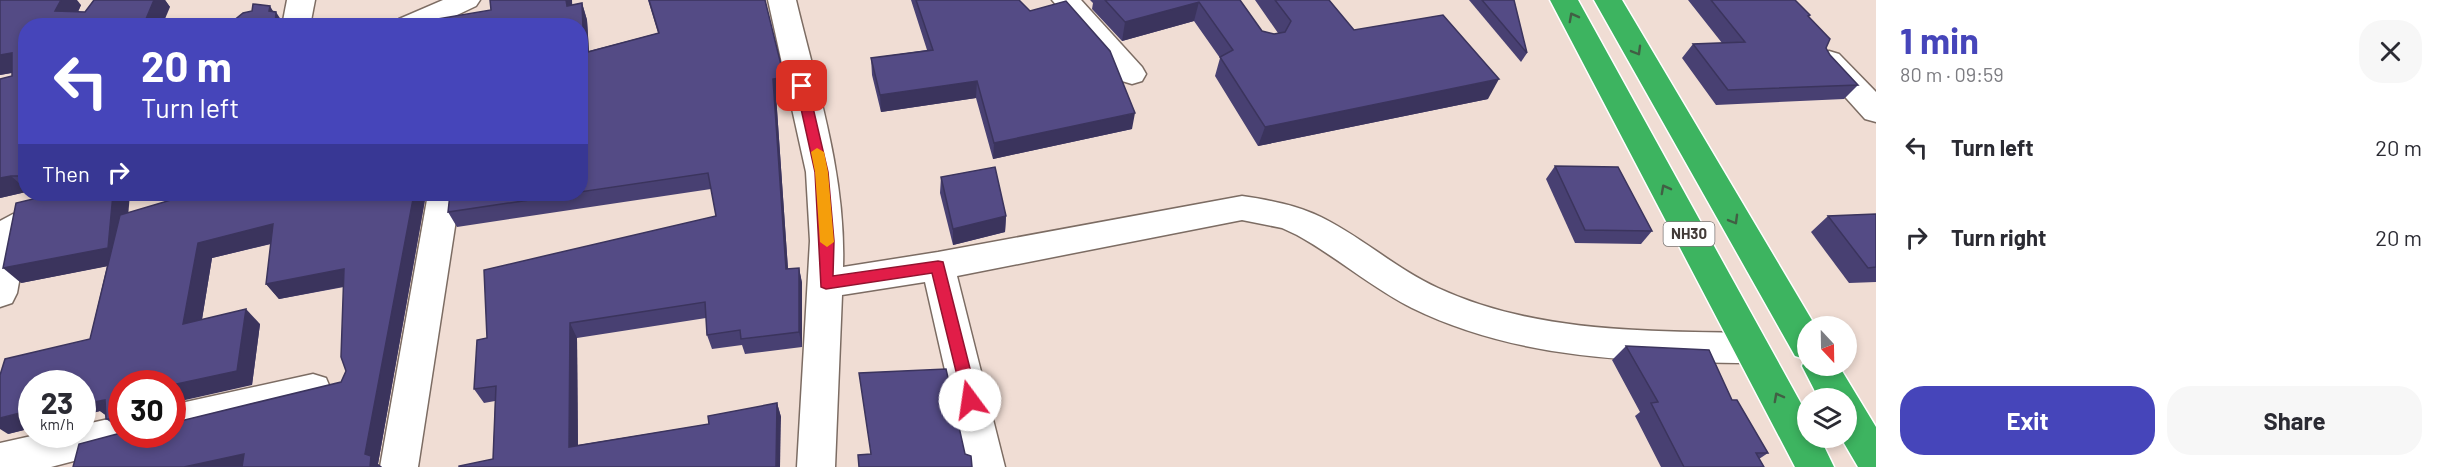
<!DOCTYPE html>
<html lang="en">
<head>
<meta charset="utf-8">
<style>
	:root { --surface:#fff; --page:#f7f7f7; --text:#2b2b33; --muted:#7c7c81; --accent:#4645ba }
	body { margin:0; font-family:Barlow,sans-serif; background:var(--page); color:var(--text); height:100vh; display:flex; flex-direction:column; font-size:22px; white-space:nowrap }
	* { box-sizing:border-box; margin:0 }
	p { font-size:20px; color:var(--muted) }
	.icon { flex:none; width:33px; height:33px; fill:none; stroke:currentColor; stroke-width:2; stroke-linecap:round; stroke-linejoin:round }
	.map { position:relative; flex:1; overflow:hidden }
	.drawer { display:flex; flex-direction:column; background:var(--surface); width:570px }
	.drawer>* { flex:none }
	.hud { position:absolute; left:18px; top:18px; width:570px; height:183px; border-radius:24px; box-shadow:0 3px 9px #0003; background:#4645ba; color:#fff; overflow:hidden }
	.needle { width:39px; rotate:158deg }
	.controls { position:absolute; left:1797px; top:316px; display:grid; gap:12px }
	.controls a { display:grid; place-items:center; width:60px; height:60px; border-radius:50%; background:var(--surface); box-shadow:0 3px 9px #0003; font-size:30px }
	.speed { position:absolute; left:18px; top:370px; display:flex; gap:12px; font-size:30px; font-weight:700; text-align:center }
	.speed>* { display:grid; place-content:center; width:78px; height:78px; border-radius:50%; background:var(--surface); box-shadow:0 3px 9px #0003; line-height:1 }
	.speed small { font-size:15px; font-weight:400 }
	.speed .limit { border:9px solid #d22; background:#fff; color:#111 }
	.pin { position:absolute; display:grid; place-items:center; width:51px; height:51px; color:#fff; margin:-26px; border-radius:12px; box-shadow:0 3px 9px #0006 }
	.me { position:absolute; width:66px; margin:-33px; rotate:346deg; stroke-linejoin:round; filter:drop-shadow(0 0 4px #0008) }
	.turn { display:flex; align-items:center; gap:21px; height:126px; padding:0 24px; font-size:27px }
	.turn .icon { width:78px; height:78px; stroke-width:2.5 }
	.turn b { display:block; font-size:42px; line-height:51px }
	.then { display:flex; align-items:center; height:57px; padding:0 24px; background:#0003; gap:12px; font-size:22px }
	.round { display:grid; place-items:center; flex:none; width:63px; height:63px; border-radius:24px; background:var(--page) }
	.head { display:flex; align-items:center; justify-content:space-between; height:102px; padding:0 24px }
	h1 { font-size:36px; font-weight:700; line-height:45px; color:var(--accent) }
	.primary-button { display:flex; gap:12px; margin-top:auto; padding:12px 24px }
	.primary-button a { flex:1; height:69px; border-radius:24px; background:var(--accent); color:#fff; font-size:24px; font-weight:700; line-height:69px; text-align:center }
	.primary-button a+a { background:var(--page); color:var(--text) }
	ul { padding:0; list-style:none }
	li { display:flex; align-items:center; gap:18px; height:90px; padding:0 24px }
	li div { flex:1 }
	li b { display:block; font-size:22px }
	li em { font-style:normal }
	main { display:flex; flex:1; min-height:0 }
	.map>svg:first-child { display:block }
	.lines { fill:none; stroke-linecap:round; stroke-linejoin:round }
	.street-casing { stroke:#7c6c63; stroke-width:3 }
	.highway-casing { stroke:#fff; stroke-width:3 }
	.street { fill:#fff; fill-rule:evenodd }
	.highway { fill:#3db460; fill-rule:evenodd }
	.wall { fill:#484072; fill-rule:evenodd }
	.shaded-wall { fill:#3b345d }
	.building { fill:#544b85; stroke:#3b345d; stroke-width:1.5 }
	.oneway { stroke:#415f44 }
	.route { fill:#e11d48; stroke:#92132f; stroke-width:1.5 }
	.slow { fill:#f59e0b }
	.labels { text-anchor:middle; stroke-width:6; stroke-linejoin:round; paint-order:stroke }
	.shield { fill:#fff; stroke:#7b7674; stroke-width:1.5 }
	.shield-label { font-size:15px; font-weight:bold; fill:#433b38 }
</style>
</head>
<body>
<main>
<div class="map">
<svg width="1876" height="467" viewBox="0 0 1876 467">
	<rect width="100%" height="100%" fill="#f0ddd4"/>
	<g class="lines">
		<defs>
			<g id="street">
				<path d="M287 0H315L310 26H282Z"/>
				<path d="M443 0H480L476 6 434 26H395L399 19Z"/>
				<path d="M768 0H796C817 88 846 175 843 267L938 252 1242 196C1269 200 1296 205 1321 217 1362 237 1396 269 1438 288 1535 333 1646 331 1751 333L1764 337 1769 348 1764 359 1751 363C1636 362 1518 360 1412 308 1372 288 1337 257 1297 235L1282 228 1242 220 957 276 1005 467H967L925 282 842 295 835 467H797L810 241 806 172Z"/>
				<path d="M1052 0H1081L1142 67 1146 74 1142 81 1132 84 1122 81Z"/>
				<path d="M1829 51 1839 54 1876 92V122L1865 119 1819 68 1815 61 1819 54Z"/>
				<path d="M428 194H460L418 467H380Z"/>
				<path d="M13 214 25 218 29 227 17 293 12 303 0 307V221Z"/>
				<path d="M313 374 326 378 331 390 326 402 172 439 161 435H172V405Z"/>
				<path d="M122 416V435H140L135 445 51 467H0V443L36 435H82V425Z"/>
			</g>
			<g id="highway">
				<path d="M1550 0H1578L1808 416V438H1820L1834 467H1795Z"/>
				<path d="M1594 0H1622L1816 327H1808V366H1839L1876 427V467H1858L1841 438H1846V399H1819L1802 366 1805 359 1795 356Z"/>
			</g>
		</defs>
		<use href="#street" class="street-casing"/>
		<use href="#highway" class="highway-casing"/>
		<use href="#street" class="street"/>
		<use href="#highway" class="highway"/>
	</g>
	<g class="wall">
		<path d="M0 0 81 5 78 12H85L94 0H165L170 7 26 26V192L0 198 12 76V73L0 75Z"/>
		<path d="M490 0H572V5L582 3 587 20 589 51 658 33 648 0H765L784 77 786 93 776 95 788 269 799 268 802 283V347L745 354 742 345 712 349 707 335 706 318 577 338 578 445 709 424 777 403 781 417 493 459 495 401 484 403 474 389 487 338 716 216 711 189 457 227 448 212 450 194H580V26L491 10Z"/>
		<path d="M911 0H1019L1132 129 993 159 976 98 881 112 872 75 871 58 927 50Z"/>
		<path d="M1090 0H1240L1262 31 1274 34 1278 33 1255 0H1329L1354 30 1488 99 1258 146 1215 76 1220 58 1194 21 1122 41 1092 9 1093 3Z"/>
		<path d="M1469 0H1514L1527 53 1521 62Z"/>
		<path d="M1688 0H1795L1810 15 1809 17 1830 55 1858 85 1844 99 1716 105 1682 58 1693 44 1722 43Z"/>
		<path d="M1555 166 1652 231 1641 244 1575 243 1546 179Z"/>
		<path d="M941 177 1006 216 1005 232 953 245 940 193Z"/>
		<path d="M426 194 378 464 382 467H73L117 434 120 429 106 419V415L100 411 8 434 90 339 107 266 21 283 128 213ZM271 244 266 284 279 299 344 287 346 371 341 382 172 435H122V384L252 385 260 324 202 319 212 258Z"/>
		<path d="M1876 214V282L1849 283 1811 232 1828 216Z"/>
		<path d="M1626 346 1732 400 1768 453 1759 459 1764 467H1661L1635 416 1640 412 1612 360Z"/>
	</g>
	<g class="shaded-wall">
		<path d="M61 0H77L81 5 71 26 55 11Z"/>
		<path d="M154 0H165L170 7 162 26H143Z"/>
		<path d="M566 0H572L573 22 567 6Z"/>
		<path d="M1199 2 1194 21 1122 41 1125 22Z"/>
		<path d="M582 3 587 20 590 69 584 53Z"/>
		<path d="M270 6 276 16V12L285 26H275L269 11Z"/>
		<path d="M12 53 26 70 0 75V55Z"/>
		<path d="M784 77 786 93 776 95 789 284 786 269 773 79Z"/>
		<path d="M1499 79 1488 99 1258 146 1265 127Z"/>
		<path d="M977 81 976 98 881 112 880 95Z"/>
		<path d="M1135 113 1132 129 993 159 994 143Z"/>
		<path d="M11 176 26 189V192L0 198V178Z"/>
		<path d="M113 194H130L124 263 21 283 3 268Z"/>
		<path d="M414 194H426L378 464 382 467H370L365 454Z"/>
		<path d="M1006 216 1005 232 953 245V229Z"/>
		<path d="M273 224 286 240 212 258 199 338 183 324 198 243Z"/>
		<path d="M799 268 802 283V347L799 332Z"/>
		<path d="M344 269 356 284 279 299 266 284Z"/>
		<path d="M246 309 260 324 252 385 172 403V385Z"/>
		<path d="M570 323 577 338 578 460 569 447Z"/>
		<path d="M91 395 105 400 108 417 100 411 82 416V397Z"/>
		<path d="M777 403 781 417 780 467H776Z"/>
		<path d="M32 410V428L8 434 0 429V418Z"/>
		<path d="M244 454 259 467H184Z"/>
	</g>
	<g class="building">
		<path d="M0 0H61L55 11 85 12 94 0H154L143 26H26V176H11L0 178V79L12 76V53L0 55Z"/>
		<path d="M490 0H566L567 6 582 3 584 53 659 33 649 0H765L784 77 773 79 786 269 799 268V332L741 339 740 330 707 335 705 302 570 323 569 447 709 424 708 416 777 403 776 467H459V466L493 459 496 386 474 389 477 340 487 338 484 270 716 216 708 173 580 192V26H396L491 10Z"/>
		<path d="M916 0H1019L1030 11 1066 1 1110 51 1135 113 994 143 977 81 880 95 871 58 933 50Z"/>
		<path d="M1105 0H1240L1262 31 1274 34 1285 32 1291 21 1275 0H1329L1354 30 1443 15 1499 79 1265 127 1220 57 1233 50 1199 2 1125 22Z"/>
		<path d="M1482 0H1514L1527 53Z"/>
		<path d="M1711 0H1795L1810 15 1808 16 1830 39 1826 48 1830 55 1858 85 1728 90 1693 44 1745 42Z"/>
		<path d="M253 4 270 6 269 11 276 12 275 26H227L243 13 252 11Z"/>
		<path d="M1555 166 1618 167 1652 231 1585 230Z"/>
		<path d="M995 167 1006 216 953 229 941 177Z"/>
		<path d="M54 194H113L108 248 3 268 16 203Z"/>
		<path d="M191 194H414L365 454 371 456 370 467H242L244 454 184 467H73L79 444 117 434 122 427V435H172V423L341 382 346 371 341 357 344 269 266 284 273 224 198 243 183 324 246 309 237 371 172 385V384H122V419H106L105 400 89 403 91 395 82 397V384H32V410L0 418V375L5 359 90 339 120 215Z"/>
		<path d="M450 194H570L448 212Z"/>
		<path d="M1876 214V267L1868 268 1828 216Z"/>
		<path d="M1626 346 1709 350 1732 400H1737L1768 453H1756L1764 467H1684L1651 403 1658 402Z"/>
		<path d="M946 369 965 454 971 456 972 467H859L858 455 871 454 859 373Z"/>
	</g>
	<defs><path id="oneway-chevron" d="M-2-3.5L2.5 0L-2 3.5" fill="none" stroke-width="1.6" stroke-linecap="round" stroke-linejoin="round" transform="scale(1.5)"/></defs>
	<g class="oneway">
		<use href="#oneway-chevron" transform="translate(1573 17) rotate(-118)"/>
		<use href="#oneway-chevron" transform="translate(1637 51) rotate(60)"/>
		<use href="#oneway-chevron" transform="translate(1665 189) rotate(-118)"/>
		<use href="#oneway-chevron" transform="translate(1734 220) rotate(60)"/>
		<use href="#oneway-chevron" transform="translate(1778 397) rotate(-118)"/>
	</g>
	<path class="route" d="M802 82 808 86 828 172 834 241 833 276 938 261 943 262 978 400 976 405 970 407 965 405 963 400 932 273 826 289 821 287 815 172 796 86Z"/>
	<path class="slow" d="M817 148 824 152 828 172 834 242 827 247 820 242 815 172 811 152Z"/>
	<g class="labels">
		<rect class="shield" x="1663.5" y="222" width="51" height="24" rx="4.5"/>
		<g class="shield-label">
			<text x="1689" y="239">NH30</text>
		</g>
	</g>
</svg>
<div class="controls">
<a><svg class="needle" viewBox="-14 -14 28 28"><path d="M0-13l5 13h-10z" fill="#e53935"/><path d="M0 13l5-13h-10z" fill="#7c7c81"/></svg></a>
<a><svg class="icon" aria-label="layers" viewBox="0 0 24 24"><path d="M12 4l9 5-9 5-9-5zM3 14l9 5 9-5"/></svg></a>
</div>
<div class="speed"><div>23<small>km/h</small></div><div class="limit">30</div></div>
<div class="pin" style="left:802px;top:86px;background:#d93025"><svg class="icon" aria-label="arrive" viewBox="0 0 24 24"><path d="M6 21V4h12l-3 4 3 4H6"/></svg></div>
<svg class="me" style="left:970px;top:400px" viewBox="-20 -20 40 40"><circle r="19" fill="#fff"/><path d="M0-13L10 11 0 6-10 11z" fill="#e11d48"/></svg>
<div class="hud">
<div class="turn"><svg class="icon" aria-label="left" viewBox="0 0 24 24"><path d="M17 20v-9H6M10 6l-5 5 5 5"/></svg><div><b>20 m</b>Turn left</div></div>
<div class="then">Then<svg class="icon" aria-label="right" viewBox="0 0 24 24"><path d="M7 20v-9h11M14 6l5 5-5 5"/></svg></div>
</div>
</div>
<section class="drawer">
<div class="head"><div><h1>1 min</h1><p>80 m · 09:59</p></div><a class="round"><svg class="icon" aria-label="close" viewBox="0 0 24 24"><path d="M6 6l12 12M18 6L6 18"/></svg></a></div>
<ul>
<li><svg class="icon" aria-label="left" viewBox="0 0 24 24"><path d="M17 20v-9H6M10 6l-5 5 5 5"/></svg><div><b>Turn left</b></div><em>20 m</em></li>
<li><svg class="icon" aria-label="right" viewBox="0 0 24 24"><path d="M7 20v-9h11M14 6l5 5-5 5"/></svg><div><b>Turn right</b></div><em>20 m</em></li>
</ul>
<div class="primary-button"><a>Exit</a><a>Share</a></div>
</section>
</main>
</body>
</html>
